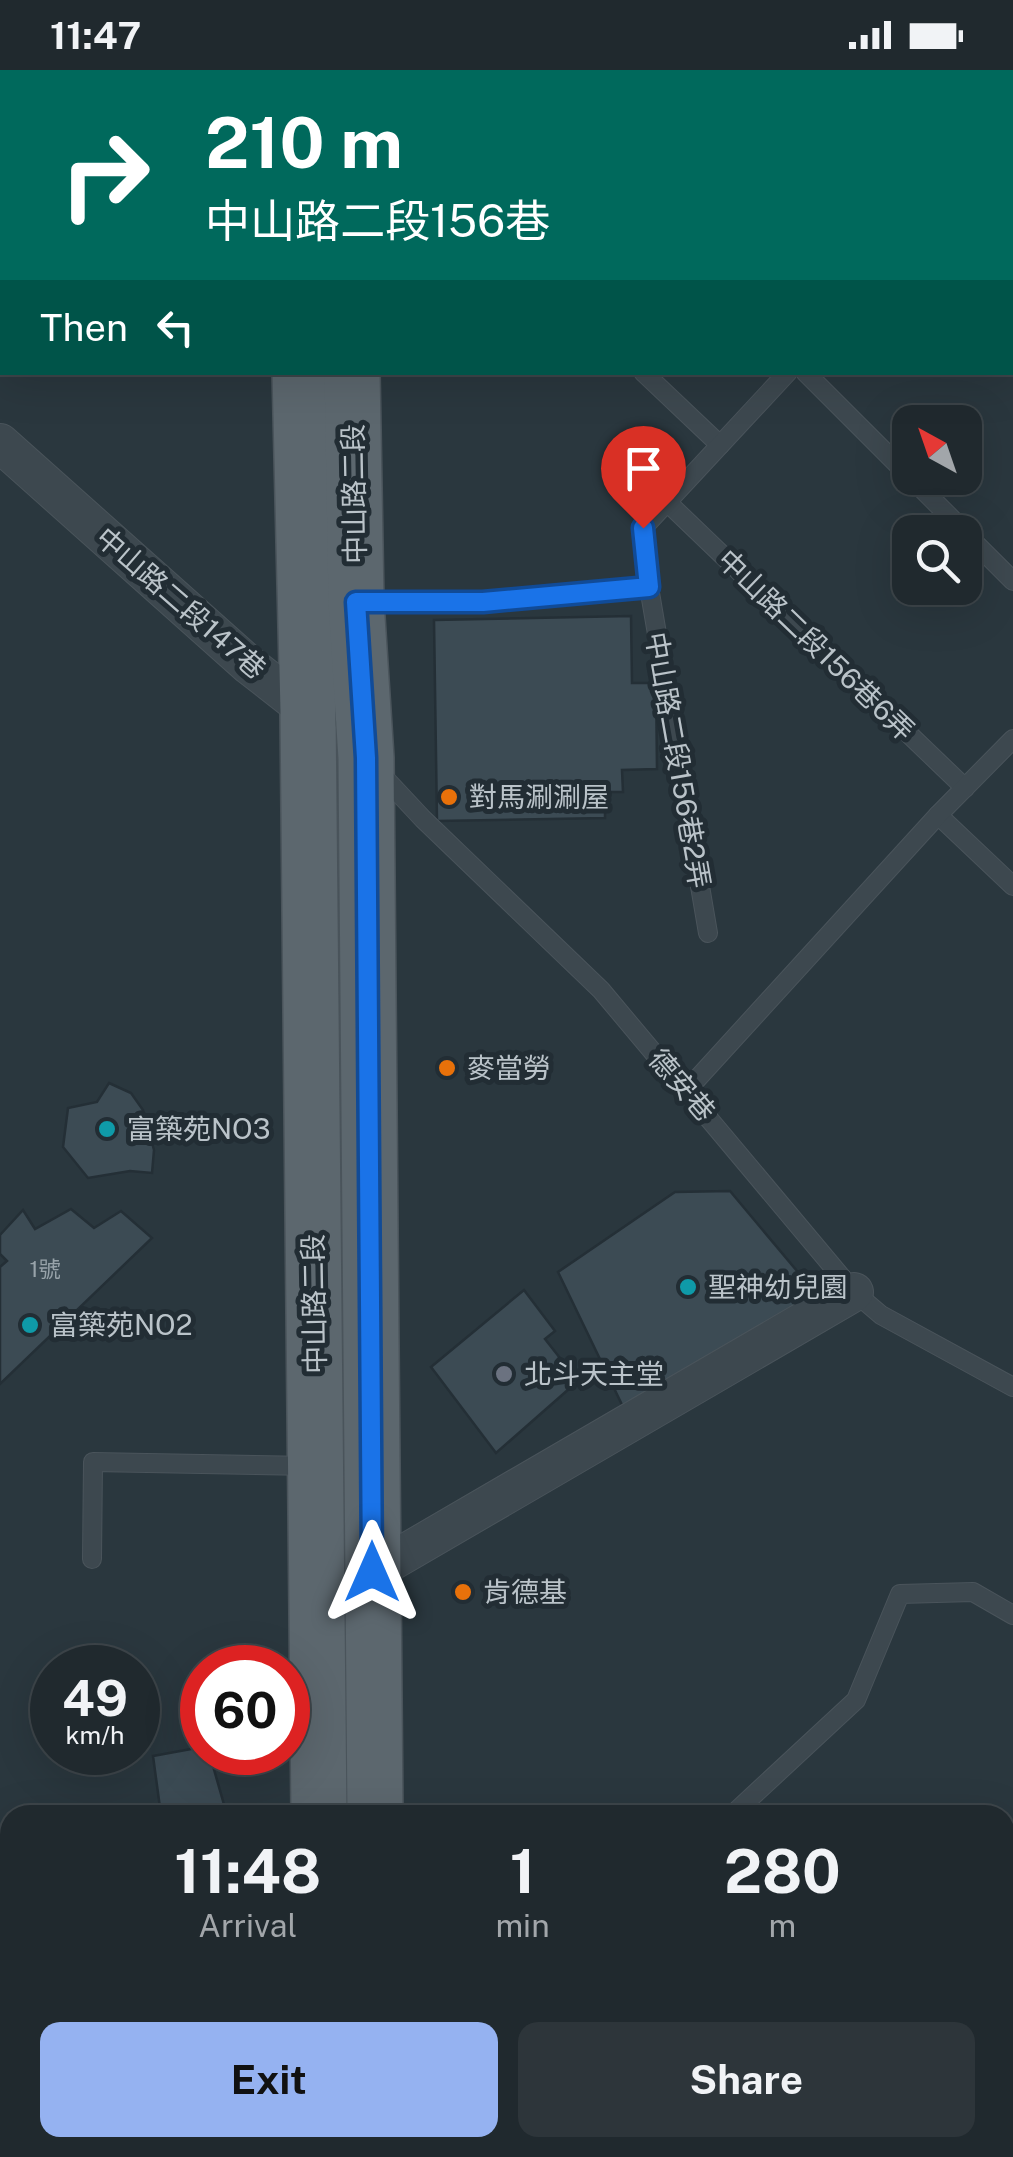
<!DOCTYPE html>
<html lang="en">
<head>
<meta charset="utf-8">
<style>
	:root { --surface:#20292e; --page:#2d353a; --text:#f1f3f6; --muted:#a2a6aa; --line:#3d454a; --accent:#95b2f1 }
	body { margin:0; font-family:"Public Sans","Noto Sans TC",sans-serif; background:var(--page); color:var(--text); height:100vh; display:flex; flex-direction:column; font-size:38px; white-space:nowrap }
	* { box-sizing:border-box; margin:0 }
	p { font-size:32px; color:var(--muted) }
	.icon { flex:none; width:55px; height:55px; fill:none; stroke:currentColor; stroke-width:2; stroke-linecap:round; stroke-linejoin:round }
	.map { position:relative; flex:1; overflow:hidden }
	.side { position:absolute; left:0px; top:1735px; width:1015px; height:352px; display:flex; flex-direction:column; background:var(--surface); border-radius:30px 30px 0 0; box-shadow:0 10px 40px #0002,0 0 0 2px var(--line) }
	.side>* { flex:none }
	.top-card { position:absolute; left:0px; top:0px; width:1015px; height:305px; box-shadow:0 10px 40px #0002,0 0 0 2px var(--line); background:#00695c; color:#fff; overflow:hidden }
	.needle { width:65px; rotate:320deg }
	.controls { position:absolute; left:892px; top:335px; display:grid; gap:20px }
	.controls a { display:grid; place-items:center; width:90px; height:90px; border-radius:20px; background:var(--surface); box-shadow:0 10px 40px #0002,0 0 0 2px var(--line); font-size:50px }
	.speed { position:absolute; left:30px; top:1575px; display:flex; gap:20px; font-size:50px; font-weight:700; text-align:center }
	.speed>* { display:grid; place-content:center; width:130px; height:130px; border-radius:50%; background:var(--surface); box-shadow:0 10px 40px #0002,0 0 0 2px var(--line); line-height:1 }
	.speed small { font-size:25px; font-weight:400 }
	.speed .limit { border:15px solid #d22; background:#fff; color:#111 }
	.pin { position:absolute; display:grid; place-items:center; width:85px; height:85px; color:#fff; margin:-102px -42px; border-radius:50% 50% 50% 0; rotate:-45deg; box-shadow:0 0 10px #0007 }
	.pin .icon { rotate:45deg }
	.me { position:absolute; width:110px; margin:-55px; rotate:0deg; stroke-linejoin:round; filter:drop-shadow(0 0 8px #0008) }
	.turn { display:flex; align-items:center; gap:35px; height:210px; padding:0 40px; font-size:45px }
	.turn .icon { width:130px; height:130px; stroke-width:2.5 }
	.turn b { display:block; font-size:70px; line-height:85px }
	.then { display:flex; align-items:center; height:95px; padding:0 40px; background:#0003; gap:20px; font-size:38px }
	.eta { display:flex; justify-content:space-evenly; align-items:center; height:170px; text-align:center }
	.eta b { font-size:60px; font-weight:700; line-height:70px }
	.primary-button { display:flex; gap:20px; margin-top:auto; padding:20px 40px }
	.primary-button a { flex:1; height:115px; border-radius:20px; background:var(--accent); color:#111; font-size:40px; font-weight:700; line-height:115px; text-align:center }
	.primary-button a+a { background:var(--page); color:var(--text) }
	.status { display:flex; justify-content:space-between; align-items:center; height:70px; padding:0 50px; background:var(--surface); direction:ltr }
	.status svg { height:28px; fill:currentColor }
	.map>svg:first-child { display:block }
	.building { fill:#3c4b54; stroke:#242f36; stroke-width:2.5 }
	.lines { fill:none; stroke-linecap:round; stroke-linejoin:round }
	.lane-casing { stroke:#4a545b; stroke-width:20 }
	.street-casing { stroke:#4a545b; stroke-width:40 }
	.secondary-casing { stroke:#4a545b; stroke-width:55 }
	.primary-casing { stroke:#4a545b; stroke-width:58 }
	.path { stroke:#455755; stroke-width:6; stroke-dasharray:8 8; stroke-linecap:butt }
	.lane { stroke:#3d484f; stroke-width:18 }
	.street { stroke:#3d484f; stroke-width:38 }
	.secondary { stroke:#4c5861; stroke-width:52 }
	.primary { stroke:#5c676e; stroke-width:55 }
	.route-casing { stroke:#114b97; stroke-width:25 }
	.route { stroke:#1a73e8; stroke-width:18 }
	.food-dot { fill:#e8710a; stroke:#222d34; stroke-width:4 }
	.culture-dot { fill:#0f9aa8; stroke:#222d34; stroke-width:4 }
	.worship-dot { fill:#6b7280; stroke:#222d34; stroke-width:4 }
	.labels { text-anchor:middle; stroke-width:10; stroke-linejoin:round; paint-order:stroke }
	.number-label { font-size:22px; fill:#98a3aa }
	.street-label { font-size:28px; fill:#bac3c9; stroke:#222d34 }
	.poi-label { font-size:28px; fill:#bac3c9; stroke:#222d34; text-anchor:start }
</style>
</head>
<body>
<div class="status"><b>11:47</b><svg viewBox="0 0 49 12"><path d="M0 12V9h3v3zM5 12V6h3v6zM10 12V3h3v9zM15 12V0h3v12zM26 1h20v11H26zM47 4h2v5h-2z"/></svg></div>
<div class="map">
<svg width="1013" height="2087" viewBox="0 0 1013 2087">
	<rect width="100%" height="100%" fill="#2a373e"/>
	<g class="building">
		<path d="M631 546 632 613H656L657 699 622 700 623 722H605V748L437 751 434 550Z"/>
		<path d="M109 1013 131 1023 143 1040 154 1080 152 1103 130 1101 88 1108 63 1077 68 1038 97 1032Z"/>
		<path d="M730 1121 823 1232 625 1341 558 1202 675 1122Z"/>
		<path d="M71 1139 94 1158 121 1141 152 1168 0 1314V1197L7 1191 0 1184V1165L23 1140 35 1159Z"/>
		<path d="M524 1220 555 1261 545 1269 578 1311 496 1383 431 1297Z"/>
		<path d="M202 1677V1682H209L227 1745H161L153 1686Z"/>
	</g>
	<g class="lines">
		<defs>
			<g id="lane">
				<path d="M473 0 476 2"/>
				<path d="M1012 85 1013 84"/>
				<path d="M643 302 720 375"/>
				<path d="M805 302 965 462"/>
				<path d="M667 432 965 718"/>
				<path d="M965 463 1013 511"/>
				<path d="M649 517 708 863"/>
				<path d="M361 532H483L649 517 643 458 788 302"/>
				<path d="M380 703 423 749 601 920 854 1222 881 1245 1013 1317"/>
				<path d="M938 745 1013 816"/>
				<path d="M687 1020 938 745 1013 669"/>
				<path d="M92 1489 93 1392 311 1396"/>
				<path d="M732 1745 856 1630 900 1524 973 1522 1013 1545"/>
				<path d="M0 1932 10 1955"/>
				<path d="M53 2078 56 2087"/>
			</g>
			<g id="street">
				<path d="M0 373 249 595 318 649"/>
				<path d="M373 1502 854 1222"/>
				<path d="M1005 2069H1013"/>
			</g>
			<g id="secondary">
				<path d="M134 2 166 0"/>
				<path d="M0 13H2"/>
				<path d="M1005 2005 1013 1997"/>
				<path d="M772 2087 858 2078"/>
				<path d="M901 2087 922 2078"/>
			</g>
			<g id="primary">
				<path d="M286 0V2"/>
				<path d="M340 0V2"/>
				<path d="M300 302 308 641 319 1745"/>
				<path d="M352 302 356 532 366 688 375 1745"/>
				<path d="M322 2078V2087"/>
				<path d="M379 2078V2087"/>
				<path d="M461 2078 472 2087"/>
			</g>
		</defs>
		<use href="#lane" class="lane-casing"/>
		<use href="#street" class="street-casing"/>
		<use href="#secondary" class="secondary-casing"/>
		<use href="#primary" class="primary-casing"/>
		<path class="path" d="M230 2087 239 2080 278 2087"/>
		<use href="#lane" class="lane"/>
		<use href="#street" class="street"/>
		<use href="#secondary" class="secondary"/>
		<use href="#primary" class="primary"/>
	</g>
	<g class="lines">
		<defs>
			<path id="route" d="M372 1502 366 688 356 532H483L649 517 643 458"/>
		</defs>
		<use href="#route" class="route-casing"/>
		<use href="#route" class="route"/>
	</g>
	<g class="food-dot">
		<circle cx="449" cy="727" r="10"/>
		<circle cx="447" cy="998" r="10"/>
		<circle cx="463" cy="1522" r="10"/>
	</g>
	<g class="culture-dot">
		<circle cx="107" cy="1059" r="10"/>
		<circle cx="688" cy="1217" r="10"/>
		<circle cx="30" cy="1255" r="10"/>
	</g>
	<circle class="worship-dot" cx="504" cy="1304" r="10"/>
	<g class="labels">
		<g class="number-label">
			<text x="45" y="1207">1號</text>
		</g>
		<g class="street-label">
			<text transform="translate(354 424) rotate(-91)" y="10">中山路二段</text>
			<text transform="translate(181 533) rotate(41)" y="10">中山路二段147巷</text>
			<text transform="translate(816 575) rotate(44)" y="10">中山路二段156巷6弄</text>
			<text transform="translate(678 690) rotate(80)" y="10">中山路二段156巷2弄</text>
			<text transform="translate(682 1015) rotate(49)" y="10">德安巷</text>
			<text transform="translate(314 1234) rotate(-91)" y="10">中山路二段</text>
		</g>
		<g class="poi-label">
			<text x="469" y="737">對馬涮涮屋</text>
			<text x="467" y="1008">麥當勞</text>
			<text x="127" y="1069">富築苑NO3</text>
			<text x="708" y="1227">聖神幼兒園</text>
			<text x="50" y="1265">富築苑NO2</text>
			<text x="524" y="1314">北斗天主堂</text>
			<text x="483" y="1532">肯德基</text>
		</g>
	</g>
</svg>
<div class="controls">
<a><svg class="needle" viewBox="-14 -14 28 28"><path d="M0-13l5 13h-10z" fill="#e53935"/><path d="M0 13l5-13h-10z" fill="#a2a6aa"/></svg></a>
<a><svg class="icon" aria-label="search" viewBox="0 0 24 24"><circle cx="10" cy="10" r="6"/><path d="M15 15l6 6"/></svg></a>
</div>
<div class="speed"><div>49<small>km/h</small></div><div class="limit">60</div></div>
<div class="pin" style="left:643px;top:458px;background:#d93025"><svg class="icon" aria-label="arrive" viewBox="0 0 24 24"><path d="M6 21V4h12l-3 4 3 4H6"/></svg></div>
<svg class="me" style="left:372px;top:1502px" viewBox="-20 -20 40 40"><path d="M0-17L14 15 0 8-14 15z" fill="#1a73e8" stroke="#fff" stroke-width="4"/></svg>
<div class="top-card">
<div class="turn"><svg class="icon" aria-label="right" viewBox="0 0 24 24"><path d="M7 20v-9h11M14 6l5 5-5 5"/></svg><div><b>210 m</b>中山路二段156巷</div></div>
<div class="then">Then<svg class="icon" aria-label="left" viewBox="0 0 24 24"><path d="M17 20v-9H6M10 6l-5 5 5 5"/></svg></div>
</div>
<section class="side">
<div class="eta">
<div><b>11:48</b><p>Arrival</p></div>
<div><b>1</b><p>min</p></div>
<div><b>280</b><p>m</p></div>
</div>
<div class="primary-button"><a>Exit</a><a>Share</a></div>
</section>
</div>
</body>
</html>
